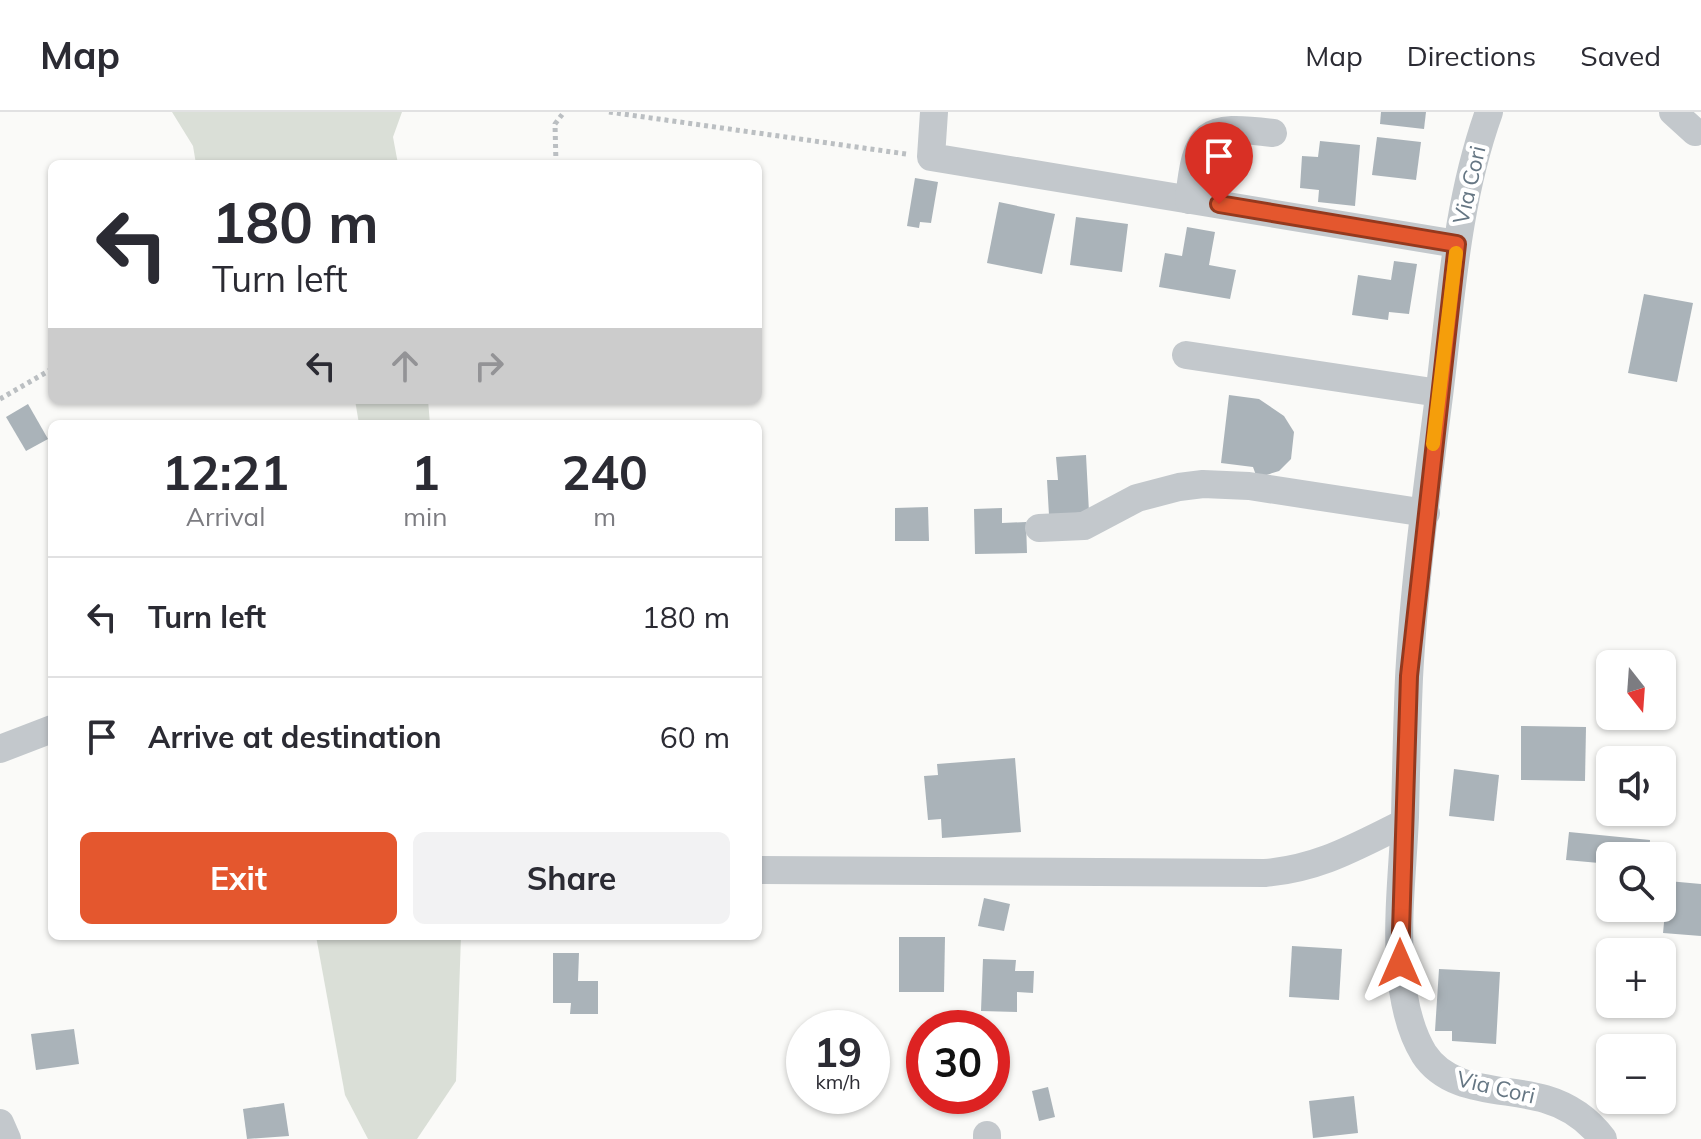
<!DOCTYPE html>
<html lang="en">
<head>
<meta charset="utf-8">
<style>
	:root { --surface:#fff; --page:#f2f2f3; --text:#2b2b33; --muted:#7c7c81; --line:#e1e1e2; --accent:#e4572e }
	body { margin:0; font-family:Mulish,sans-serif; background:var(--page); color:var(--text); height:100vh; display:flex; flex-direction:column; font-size:30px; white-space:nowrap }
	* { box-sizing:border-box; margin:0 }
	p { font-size:26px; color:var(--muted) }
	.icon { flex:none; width:44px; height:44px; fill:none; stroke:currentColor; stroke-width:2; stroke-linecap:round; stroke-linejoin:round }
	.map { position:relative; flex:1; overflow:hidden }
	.drawer { position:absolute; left:48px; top:308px; width:714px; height:520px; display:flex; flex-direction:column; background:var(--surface); border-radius:12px; box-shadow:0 2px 6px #0004 }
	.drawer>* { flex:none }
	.hud { position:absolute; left:48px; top:48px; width:714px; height:244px; border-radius:12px; box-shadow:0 2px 6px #0004; background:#fff; color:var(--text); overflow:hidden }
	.needle { width:52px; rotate:163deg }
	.buttons { position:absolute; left:1596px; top:538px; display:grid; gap:16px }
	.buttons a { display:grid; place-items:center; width:80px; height:80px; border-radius:12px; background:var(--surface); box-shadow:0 2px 6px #0004; font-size:40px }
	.speed { position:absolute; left:786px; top:898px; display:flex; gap:16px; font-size:40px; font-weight:700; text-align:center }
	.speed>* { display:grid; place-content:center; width:104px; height:104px; border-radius:50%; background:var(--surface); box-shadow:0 2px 6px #0004; line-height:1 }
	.speed small { font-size:20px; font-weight:400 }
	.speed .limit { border:12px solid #d22; background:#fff; color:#111 }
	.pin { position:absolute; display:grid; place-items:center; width:68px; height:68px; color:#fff; margin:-82px -34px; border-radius:50% 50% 50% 0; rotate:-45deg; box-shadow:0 0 8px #0007 }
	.pin .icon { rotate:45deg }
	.me { position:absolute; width:88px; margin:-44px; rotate:0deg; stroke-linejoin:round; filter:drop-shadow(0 0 6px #0008) }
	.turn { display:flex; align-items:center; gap:28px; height:168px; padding:0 32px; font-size:36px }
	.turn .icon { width:104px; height:104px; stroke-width:2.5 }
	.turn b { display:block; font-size:56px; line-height:68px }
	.lanes { display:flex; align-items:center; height:76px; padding:0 32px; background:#0003; justify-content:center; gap:40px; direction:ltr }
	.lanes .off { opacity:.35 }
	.eta { display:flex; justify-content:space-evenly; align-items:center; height:136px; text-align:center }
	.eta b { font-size:48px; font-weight:700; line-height:56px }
	.cta { display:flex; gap:16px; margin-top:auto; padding:16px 32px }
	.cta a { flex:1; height:92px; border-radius:12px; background:var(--accent); color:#fff; font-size:32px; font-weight:700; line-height:92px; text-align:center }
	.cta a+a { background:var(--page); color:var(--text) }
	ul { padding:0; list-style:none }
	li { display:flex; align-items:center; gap:24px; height:120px; padding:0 32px; border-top:2px solid var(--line) }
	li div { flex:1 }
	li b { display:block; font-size:30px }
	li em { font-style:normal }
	header { display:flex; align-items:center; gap:48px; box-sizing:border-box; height:112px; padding:0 40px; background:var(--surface); border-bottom:2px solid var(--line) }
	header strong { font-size:38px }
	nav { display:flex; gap:44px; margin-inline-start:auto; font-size:28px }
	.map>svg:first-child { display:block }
	.green { fill:#dadfd7 }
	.building { fill:#aab3b9 }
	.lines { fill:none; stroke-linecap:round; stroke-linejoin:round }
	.path { stroke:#bbbfc2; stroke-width:5; stroke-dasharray:4 4; stroke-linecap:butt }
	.minor { stroke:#c3c8cc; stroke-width:28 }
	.route-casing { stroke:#94391e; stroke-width:20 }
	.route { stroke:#e4572e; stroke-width:14 }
	.slow { stroke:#f59e0b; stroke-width:14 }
	.labels { text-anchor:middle; stroke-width:8; stroke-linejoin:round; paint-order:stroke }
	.street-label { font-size:22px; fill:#657683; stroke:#fff }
</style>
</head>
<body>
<header>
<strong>Map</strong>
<nav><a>Map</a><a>Directions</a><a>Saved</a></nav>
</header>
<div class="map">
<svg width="1701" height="1027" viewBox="0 0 1701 1027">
	<rect width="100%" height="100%" fill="#fafaf8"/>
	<g class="green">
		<path d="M172 0H402L393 25 398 52H196L193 34Z"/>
		<path d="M355 288H428L430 312H359Z"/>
		<path d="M316 824H461L456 969 417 1027H368L345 983Z"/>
	</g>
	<g class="building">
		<path d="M1381 0H1426L1424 17 1380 12Z"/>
		<path d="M1377 25 1421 30 1416 68 1372 63Z"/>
		<path d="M1320 29 1360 33 1355 94 1318 90 1319 78 1300 76 1302 44 1318 45Z"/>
		<path d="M915 66 938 70 931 111 920 110 919 116 907 114Z"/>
		<path d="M999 90 1055 102 1042 162 987 151Z"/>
		<path d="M1076 105 1128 112 1122 160 1070 153Z"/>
		<path d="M1187 115 1215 120 1209 153 1236 158 1230 187 1159 175 1165 141 1182 144Z"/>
		<path d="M1394 149 1417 152 1409 202 1389 200 1388 208 1352 203 1358 163 1391 168Z"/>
		<path d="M1644 182 1693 191 1677 270 1628 261Z"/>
		<path d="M1229 283 1259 287 1284 304 1294 320 1291 347 1279 359 1257 366 1253 355 1221 351Z"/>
		<path d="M28 292 48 327 26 339 6 305Z"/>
		<path d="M1086 343 1089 400 1049 403 1047 368H1058L1056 345Z"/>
		<path d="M928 395 929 429H895V396Z"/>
		<path d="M1002 396V411L1026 410 1027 441 975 442 974 397Z"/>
		<path d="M1521 614 1586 615 1585 669 1521 668Z"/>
		<path d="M1015 646 1021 720 942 726 941 707 928 708 924 664 938 663 937 652Z"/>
		<path d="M1454 657 1499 663 1494 709 1449 704Z"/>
		<path d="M1569 720 1650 728 1649 744H1610V752L1566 748Z"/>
		<path d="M1668 769 1701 772V824L1663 821Z"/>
		<path d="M984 786 1010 792 1004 819 978 814Z"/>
		<path d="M899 825H945L944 880H899Z"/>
		<path d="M1292 834 1342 837 1339 888 1289 885Z"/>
		<path d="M553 841H579L578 869H598V902H570L571 891H553Z"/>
		<path d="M983 847 1016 848 1015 859H1034L1033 881 1017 880V900L981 899Z"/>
		<path d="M1439 857 1500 860 1496 932 1452 929V919H1435Z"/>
		<path d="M74 917 79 952 36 958 31 922Z"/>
		<path d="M1048 975 1055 1005 1039 1009 1032 979Z"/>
		<path d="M1354 984 1358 1021 1313 1026 1309 989Z"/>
		<path d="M284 991 289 1024 247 1027 243 997Z"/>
	</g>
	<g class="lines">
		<g class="path">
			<path d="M609 0 906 42"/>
			<path d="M556 52 555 12 564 0"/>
			<path d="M0 287 52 257"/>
		</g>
		<g class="minor">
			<path d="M934 0 931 45 1457 132"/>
			<path d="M1489 0C1456 92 1451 189 1439 284 1427 378 1414 472 1409 566 1407 613 1406 659 1405 705 1403 753 1397 802 1400 850 1402 881 1408 916 1424 942 1450 982 1504 975 1545 987 1569 994 1588 1007 1603 1027"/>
			<path d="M1673 0 1695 20"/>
			<path d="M1189 88C1196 19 1204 12 1273 21"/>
			<path d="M1186 243 1439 281"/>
			<path d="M1039 416 1084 414 1137 386 1179 375 1203 372 1249 374 1426 401"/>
			<path d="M0 637 52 617"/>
			<path d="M758 758 1265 761C1320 756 1355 735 1404 711"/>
			<path d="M0 1011 7 1027"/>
			<path d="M987 1023V1027"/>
		</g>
	</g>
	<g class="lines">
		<defs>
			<path id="route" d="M1219 92 1457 132 1409 564 1400 851"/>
		</defs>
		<use href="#route" class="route-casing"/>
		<use href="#route" class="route"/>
		<path class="slow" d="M1433 332 1456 141"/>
	</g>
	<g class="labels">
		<g class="street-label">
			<text transform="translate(1469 73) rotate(-77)" y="8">Via Cori</text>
			<text transform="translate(1496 975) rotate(13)" y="8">Via Cori</text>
		</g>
	</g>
</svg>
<div class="buttons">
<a><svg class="needle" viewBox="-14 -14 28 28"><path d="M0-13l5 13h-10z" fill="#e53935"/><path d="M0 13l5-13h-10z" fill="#7c7c81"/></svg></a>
<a><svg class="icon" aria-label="sound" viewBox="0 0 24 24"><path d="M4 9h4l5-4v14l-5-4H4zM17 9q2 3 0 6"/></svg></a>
<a><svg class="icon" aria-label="search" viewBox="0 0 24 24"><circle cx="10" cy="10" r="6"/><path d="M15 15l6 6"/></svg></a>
<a>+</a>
<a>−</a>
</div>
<div class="speed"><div>19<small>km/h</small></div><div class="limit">30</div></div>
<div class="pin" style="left:1219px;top:92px;background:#d93025"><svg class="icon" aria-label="arrive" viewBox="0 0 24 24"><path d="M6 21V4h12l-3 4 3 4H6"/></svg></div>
<svg class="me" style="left:1400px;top:851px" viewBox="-20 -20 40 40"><path d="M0-17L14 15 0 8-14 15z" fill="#e4572e" stroke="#fff" stroke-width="4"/></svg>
<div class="hud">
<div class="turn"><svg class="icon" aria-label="left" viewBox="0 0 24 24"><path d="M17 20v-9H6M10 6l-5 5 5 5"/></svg><div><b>180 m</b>Turn left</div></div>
<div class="lanes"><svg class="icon" aria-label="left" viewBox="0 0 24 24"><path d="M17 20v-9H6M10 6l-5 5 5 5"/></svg><svg class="icon off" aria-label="ahead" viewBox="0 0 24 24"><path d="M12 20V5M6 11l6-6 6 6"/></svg><svg class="icon off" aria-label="right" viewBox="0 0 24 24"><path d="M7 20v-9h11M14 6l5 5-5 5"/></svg></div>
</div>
<section class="drawer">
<div class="eta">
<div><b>12:21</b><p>Arrival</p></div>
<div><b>1</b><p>min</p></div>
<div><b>240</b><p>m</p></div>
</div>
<ul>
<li><svg class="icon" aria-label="left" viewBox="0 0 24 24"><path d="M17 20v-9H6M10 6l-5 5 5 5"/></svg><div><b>Turn left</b></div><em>180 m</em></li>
<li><svg class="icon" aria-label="arrive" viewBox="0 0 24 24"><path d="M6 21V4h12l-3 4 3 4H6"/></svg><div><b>Arrive at destination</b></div><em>60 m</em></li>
</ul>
<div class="cta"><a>Exit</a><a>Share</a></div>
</section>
</div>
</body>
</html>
